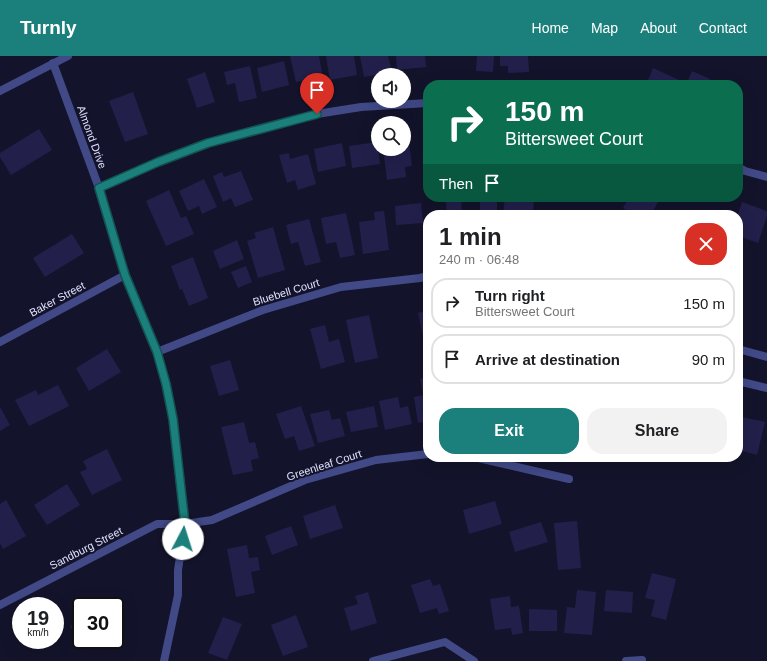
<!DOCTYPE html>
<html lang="en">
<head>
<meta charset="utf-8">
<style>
	:root { --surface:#fff; --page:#f2f2f2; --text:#202124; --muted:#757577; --line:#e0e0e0; --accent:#1b7f7b }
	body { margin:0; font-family:Arial,sans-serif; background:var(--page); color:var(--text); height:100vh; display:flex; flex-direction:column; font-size:15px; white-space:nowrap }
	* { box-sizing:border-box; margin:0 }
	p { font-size:13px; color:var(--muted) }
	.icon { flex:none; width:22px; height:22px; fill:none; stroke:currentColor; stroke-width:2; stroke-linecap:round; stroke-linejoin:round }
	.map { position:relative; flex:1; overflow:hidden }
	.drawer { position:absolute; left:423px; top:154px; width:320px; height:252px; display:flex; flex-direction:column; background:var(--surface); border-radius:16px; box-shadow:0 4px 16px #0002 }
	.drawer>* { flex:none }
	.top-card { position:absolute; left:423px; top:24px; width:320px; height:122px; border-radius:16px; box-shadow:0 4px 16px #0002; background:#0b6e4f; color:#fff; overflow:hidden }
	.controls { position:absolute; left:371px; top:12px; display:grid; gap:8px }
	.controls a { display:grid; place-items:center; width:40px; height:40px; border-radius:50%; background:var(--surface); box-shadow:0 4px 16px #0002; font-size:20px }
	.speed { position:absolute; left:12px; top:541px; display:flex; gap:8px; font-size:20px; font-weight:700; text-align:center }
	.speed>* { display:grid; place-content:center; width:52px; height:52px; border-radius:50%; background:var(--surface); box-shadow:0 4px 16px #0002; line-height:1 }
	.speed small { font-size:10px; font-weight:400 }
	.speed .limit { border:2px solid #111; border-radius:6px; background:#fff; color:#111 }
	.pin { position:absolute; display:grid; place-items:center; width:34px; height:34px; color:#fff; margin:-41px -17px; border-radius:50% 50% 50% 0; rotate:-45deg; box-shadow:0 0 4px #0007 }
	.pin .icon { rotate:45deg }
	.me { position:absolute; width:44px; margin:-22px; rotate:5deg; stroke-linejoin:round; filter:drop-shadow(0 0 3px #0008) }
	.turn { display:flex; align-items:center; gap:14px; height:84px; padding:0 16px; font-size:18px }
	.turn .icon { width:52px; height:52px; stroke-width:2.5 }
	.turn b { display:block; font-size:28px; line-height:34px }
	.then { display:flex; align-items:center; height:38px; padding:0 16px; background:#0003; gap:8px; font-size:15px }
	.round { display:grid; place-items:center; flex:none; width:42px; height:42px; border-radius:16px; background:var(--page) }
	.summary { display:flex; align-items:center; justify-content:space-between; height:68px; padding:0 16px }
	h1 { font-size:24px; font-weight:800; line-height:30px }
	.cta { display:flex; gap:8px; margin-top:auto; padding:8px 16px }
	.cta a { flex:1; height:46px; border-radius:16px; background:var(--accent); color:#fff; font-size:16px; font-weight:800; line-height:46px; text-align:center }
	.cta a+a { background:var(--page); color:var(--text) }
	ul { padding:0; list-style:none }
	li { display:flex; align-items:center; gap:12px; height:50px; margin:0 8px 6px; padding:0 8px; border:2px solid var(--line); border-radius:16px }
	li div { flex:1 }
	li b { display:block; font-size:15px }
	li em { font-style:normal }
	header { display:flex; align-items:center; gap:24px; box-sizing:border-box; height:56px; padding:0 20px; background:var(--accent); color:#fff }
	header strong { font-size:19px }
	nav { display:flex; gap:22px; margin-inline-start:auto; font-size:14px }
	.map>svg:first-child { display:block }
	.building { fill:#22204b }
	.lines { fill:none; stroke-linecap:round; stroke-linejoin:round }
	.service { stroke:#414987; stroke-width:8 }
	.minor { stroke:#414987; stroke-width:8 }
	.tertiary { stroke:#414987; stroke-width:8 }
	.route-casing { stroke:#125350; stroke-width:10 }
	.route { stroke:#1b7f7b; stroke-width:7 }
	.labels { text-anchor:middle; stroke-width:4; stroke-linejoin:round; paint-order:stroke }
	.street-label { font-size:11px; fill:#dfe0fd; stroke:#13132b }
</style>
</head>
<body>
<header>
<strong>Turnly</strong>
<nav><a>Home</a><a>Map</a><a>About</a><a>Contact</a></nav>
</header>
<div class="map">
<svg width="767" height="605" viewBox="0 0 767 605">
	<rect width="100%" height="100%" fill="#13132b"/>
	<g class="building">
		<path d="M290 0H319L324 27 314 29 313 23 296 26Z"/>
		<path d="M326 0H354L357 19 330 24Z"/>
		<path d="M360 0H388L392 16 364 21Z"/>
		<path d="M396 0H425L426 11 397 14Z"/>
		<path d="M477 0H494L493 16 476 15Z"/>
		<path d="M500 0H528L529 16 508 17V10H500Z"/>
		<path d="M284 5 289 29 262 36 257 12Z"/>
		<path d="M250 10 257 42 239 46 235 27 227 29 224 16Z"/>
		<path d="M653 12 679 24 676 29H646Z"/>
		<path d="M692 15 710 23 707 29H686Z"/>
		<path d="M205 16 215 46 197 52 187 23Z"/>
		<path d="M133 36 148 78 125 86 109 45Z"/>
		<path d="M39 73 52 94 11 119 0 101V97Z"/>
		<path d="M404 78H408L412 110 405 111 406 121 387 124 383 93H404Z"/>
		<path d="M377 86 380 108 352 112 349 90Z"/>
		<path d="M342 87 346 110 318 116 314 93Z"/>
		<path d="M289 97 290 103 308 98 316 128 298 134 295 124 287 127 279 99Z"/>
		<path d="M241 115 253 144 235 151 231 142 223 146 213 120 222 116 224 121Z"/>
		<path d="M204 123 217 151 202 158 199 150 188 155 179 135Z"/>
		<path d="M169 134 181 162 186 160 194 178 166 190 146 145Z"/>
		<path d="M439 141H461L462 159H447L446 146H439Z"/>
		<rect x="480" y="141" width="17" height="18"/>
		<path d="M505 141H534L533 159H503Z"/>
		<path d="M629 141H654L659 144 651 159H635L623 152Z"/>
		<path d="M742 146 767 155V160L758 187 738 180V158Z"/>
		<path d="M421 147 423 167 396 169 395 150Z"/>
		<path d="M384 155 389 194 363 198 359 166 375 164 374 156Z"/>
		<path d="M346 157 355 199 340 202 336 186 326 188 321 162Z"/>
		<path d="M309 163 321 206 305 210 298 186 291 188 286 169Z"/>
		<path d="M273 171 285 214 258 222 247 185 256 182 254 177Z"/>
		<path d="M72 178 84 197 45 221 33 202Z"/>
		<path d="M237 184 244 203 220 213 213 195Z"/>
		<path d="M193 201 208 242 189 250 182 233 180 234 171 210Z"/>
		<path d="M246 210 252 226 238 232 231 216Z"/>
		<path d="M428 254V299H427L418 257Z"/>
		<path d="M369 259 378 302 355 307 346 264Z"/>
		<path d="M325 269 329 286 339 283 345 306 321 313 310 273Z"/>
		<path d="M107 293 121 316 89 335 76 312Z"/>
		<path d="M230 304 239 334 219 340 210 310Z"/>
		<path d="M428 321V365L418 367 414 341 423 339 420 323Z"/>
		<path d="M58 329 69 350 29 370 15 344 36 334 38 339Z"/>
		<path d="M398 341 400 352 408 350 412 368 385 374 379 345Z"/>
		<path d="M301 350 315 390 299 395 294 380 285 383 276 358Z"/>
		<path d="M374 350 378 371 351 376 346 356Z"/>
		<path d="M0 351 10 369 0 375Z"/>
		<path d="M329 354 332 364 340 362 345 380 318 387 310 358Z"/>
		<path d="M738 360 765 366 757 399 738 394 740 385H738Z"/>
		<path d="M244 366 249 387 255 386 259 402 251 404 253 415 233 419 221 371Z"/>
		<path d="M107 393 122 424 92 439 80 416 87 413 83 405Z"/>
		<path d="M67 428 80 449 47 469 34 449Z"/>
		<path d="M6 444 26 480 3 493 0 487V448Z"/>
		<path d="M495 445 502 468 469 478 463 454Z"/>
		<path d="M335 449 343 472 310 483 303 460Z"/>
		<path d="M577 465 581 512 558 514 554 467Z"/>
		<path d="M541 466 548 486 515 496 509 476Z"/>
		<path d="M291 470 298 489 272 499 265 480Z"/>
		<path d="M247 489 249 502 258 501 260 514 251 516 255 537 236 541 227 493Z"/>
		<path d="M652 517 676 523 666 564 651 560 655 544 645 542Z"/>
		<path d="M430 523 433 530 440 528 449 555 439 558 437 552 420 557 411 529Z"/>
		<path d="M577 534 596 536 592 579 564 577 567 551 575 552Z"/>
		<path d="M606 534 633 536 632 557 604 555Z"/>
		<path d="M368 536 377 567 351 575 344 552 358 548 355 540Z"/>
		<path d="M510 540 511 551 519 550 523 577 512 579 511 572 495 574 490 543Z"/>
		<path d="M529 553 557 554V575H529Z"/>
		<path d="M296 559 308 591 283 600 271 569Z"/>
		<path d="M223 561 242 568 227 604 208 597Z"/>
		<path d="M81 563V584H93L83 590 70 570Z"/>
	</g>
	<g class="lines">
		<path class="service" d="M373 605 445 586 474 605"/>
		<g class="minor">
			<path d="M53 7 99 132 125 219 157 296 166 329 173 363 185 468 178 514V539L164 605"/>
			<path d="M738 111 745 115 767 121"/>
			<path d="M99 132 158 106 208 87 317 58 361 51 428 47"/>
			<path d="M0 286 125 219"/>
			<path d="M738 293 767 301"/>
			<path d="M157 296 263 254 341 231 420 222 428 220"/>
			<path d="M738 325 767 332"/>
			<path d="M474 401 569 423"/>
			<path d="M0 549 157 468H185L212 464 305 424 376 404 428 398"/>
			<path d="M626 605 642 604"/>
		</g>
		<path class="tertiary" d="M0 35 68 0"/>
	</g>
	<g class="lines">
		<defs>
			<path id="route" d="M183 483 185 468 173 363 166 328 157 296 125 219 99 132 158 106 208 87 317 58"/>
		</defs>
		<use href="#route" class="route-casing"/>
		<use href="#route" class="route"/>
	</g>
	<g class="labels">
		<g class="street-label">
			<text transform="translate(92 81) rotate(70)" y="4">Almond Drive</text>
			<text transform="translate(286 236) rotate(-17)" y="4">Bluebell Court</text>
			<text transform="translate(57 243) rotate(-28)" y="4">Baker Street</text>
			<text transform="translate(324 409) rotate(-18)" y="4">Greenleaf Court</text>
			<text transform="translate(86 492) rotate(-27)" y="4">Sandburg Street</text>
		</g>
	</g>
</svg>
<div class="controls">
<a><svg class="icon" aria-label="sound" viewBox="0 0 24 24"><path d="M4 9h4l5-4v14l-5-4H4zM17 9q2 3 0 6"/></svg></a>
<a><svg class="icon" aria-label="search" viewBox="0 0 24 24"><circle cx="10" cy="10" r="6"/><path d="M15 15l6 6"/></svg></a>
</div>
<div class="speed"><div>19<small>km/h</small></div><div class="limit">30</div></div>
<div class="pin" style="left:317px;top:58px;background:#d93025"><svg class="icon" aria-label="arrive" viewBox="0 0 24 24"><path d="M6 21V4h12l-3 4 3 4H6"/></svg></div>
<svg class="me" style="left:183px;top:483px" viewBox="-20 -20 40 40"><circle r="19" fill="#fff"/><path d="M0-13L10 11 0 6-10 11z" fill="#1b7f7b"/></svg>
<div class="top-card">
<div class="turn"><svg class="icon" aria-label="right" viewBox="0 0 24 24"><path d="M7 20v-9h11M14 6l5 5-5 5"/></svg><div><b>150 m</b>Bittersweet Court</div></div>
<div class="then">Then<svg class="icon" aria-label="arrive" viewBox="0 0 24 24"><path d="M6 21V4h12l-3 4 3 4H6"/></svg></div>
</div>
<section class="drawer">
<div class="summary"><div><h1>1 min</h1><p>240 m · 06:48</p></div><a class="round" style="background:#d93025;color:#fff"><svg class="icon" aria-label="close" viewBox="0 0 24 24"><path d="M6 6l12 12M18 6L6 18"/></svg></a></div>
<ul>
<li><svg class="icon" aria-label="right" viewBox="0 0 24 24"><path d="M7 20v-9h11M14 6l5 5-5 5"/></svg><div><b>Turn right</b><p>Bittersweet Court</p></div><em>150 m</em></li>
<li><svg class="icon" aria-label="arrive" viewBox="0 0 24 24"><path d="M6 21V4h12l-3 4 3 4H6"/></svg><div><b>Arrive at destination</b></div><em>90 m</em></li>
</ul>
<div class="cta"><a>Exit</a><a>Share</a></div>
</section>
</div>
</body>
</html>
